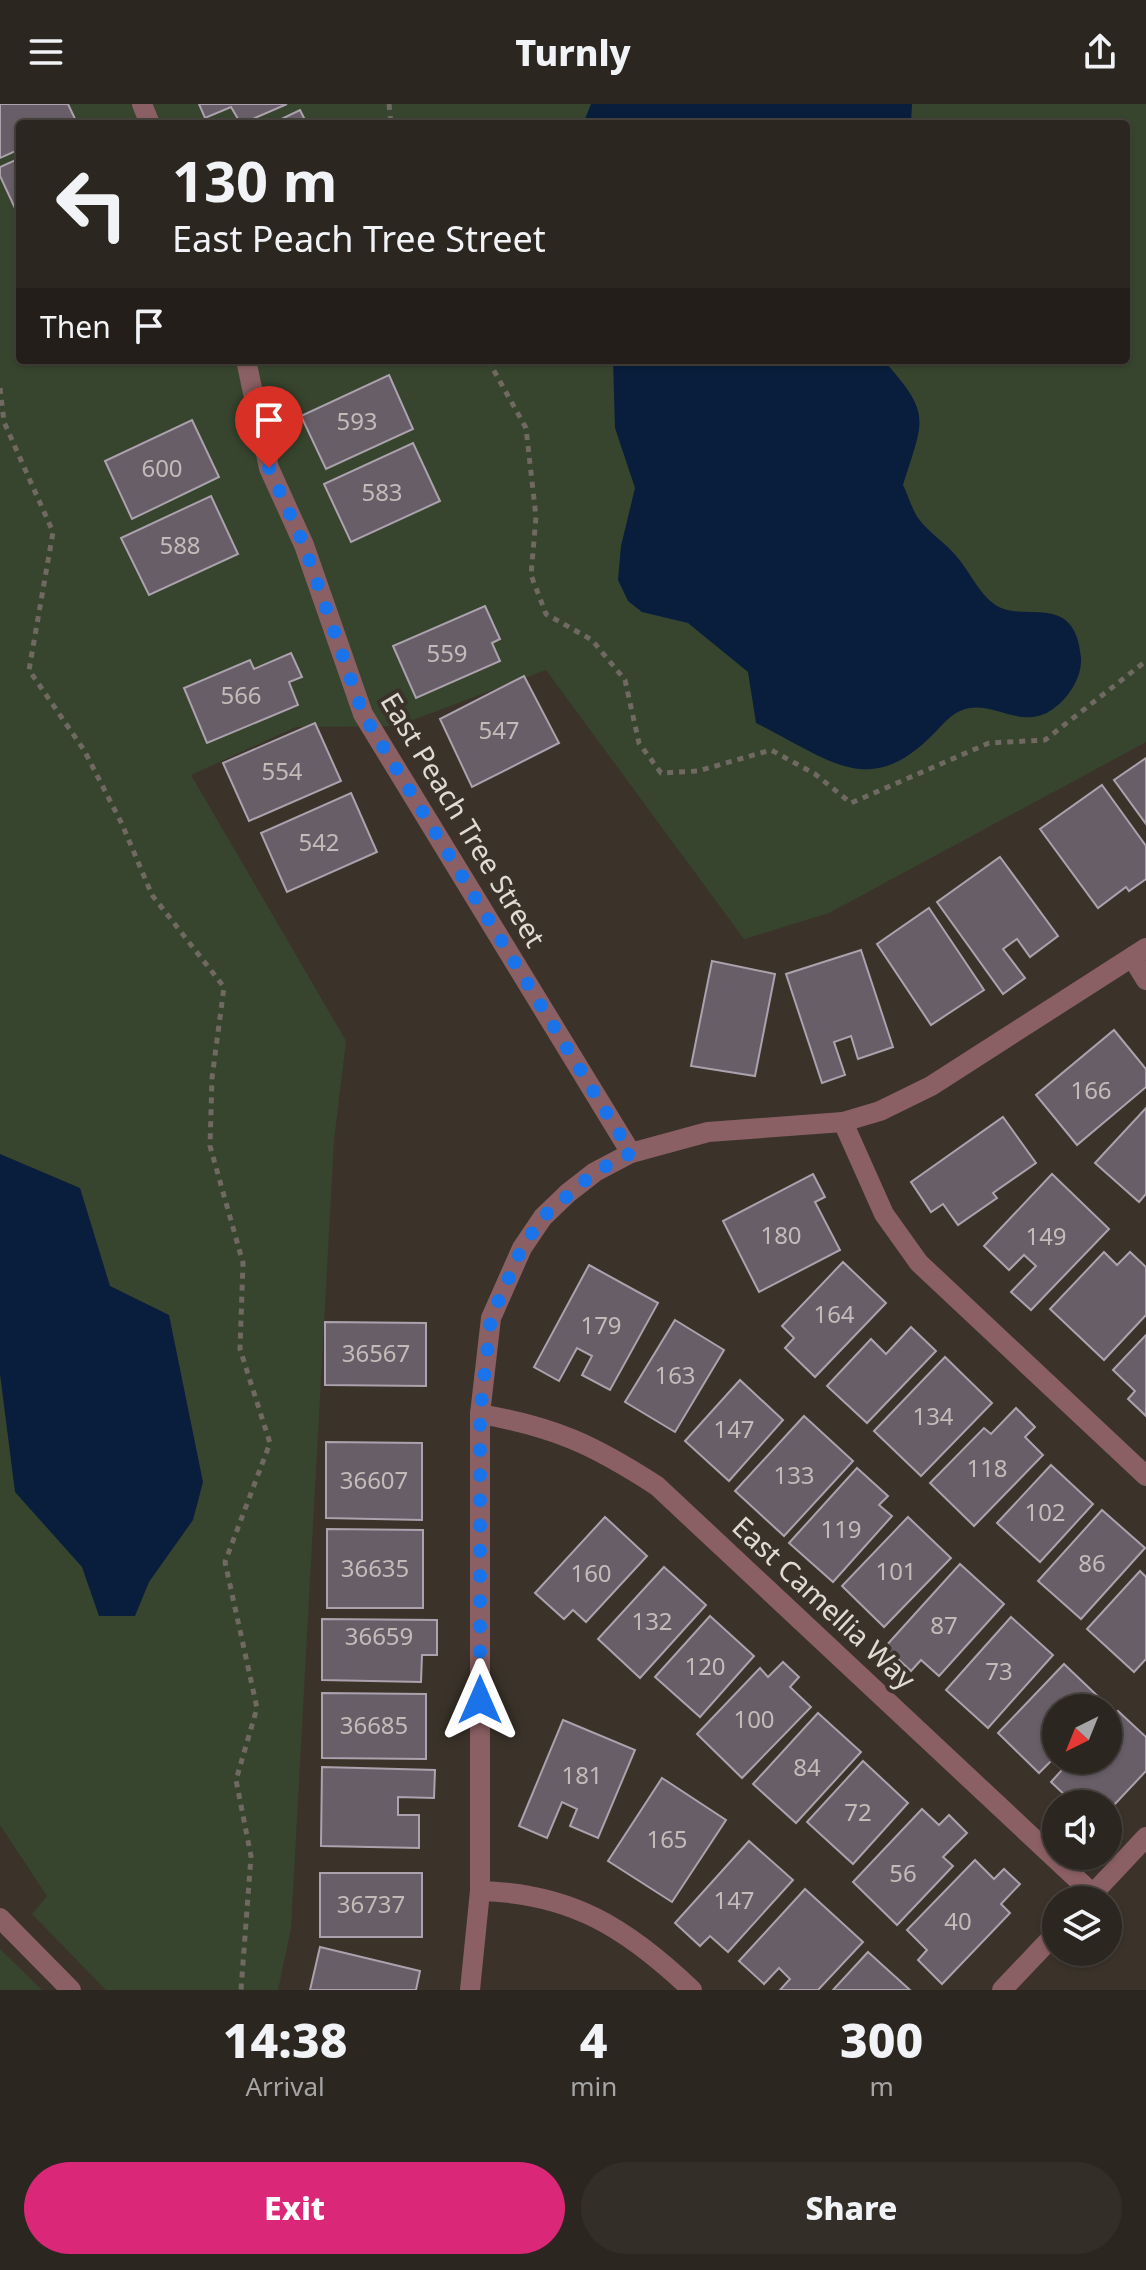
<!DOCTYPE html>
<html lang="en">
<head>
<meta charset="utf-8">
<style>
	:root { --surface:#2c2620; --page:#342e29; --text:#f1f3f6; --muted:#a6a5a5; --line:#48433e; --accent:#db2777 }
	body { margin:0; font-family:"Noto Sans",sans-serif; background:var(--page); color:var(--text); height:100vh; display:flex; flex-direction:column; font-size:30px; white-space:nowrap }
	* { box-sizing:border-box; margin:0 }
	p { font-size:26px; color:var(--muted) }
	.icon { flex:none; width:44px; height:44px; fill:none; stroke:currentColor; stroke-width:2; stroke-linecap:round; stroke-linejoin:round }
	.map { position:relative; height:1886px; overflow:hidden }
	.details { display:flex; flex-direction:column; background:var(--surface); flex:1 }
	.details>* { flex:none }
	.guide { position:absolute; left:16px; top:16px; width:1114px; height:244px; border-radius:8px; box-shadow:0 2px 6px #0004,0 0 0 2px var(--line); background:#2c2620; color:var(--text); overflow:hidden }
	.needle { width:52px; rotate:223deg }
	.controls { position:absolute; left:1042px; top:1590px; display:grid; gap:16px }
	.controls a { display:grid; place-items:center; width:80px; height:80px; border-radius:50%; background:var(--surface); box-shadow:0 2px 6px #0004,0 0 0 2px var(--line); font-size:40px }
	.pin { position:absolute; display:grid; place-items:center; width:68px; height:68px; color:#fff; margin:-82px -34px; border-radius:50% 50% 50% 0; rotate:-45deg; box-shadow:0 0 8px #0007 }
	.pin .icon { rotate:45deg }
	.me { position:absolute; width:88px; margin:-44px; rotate:0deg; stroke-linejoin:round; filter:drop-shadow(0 0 6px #0008) }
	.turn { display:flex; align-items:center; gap:28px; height:168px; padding:0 24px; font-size:36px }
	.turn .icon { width:104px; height:104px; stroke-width:2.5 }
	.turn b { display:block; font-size:56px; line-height:68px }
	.then { display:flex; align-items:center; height:76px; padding:0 24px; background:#0003; gap:16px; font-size:30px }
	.eta { display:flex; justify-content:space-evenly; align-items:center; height:136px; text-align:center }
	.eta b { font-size:48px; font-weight:800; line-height:56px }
	.button { display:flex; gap:16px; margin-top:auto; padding:16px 24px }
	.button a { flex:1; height:92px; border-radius:48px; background:var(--accent); color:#fff; font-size:32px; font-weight:800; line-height:92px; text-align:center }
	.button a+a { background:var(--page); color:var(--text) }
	header { display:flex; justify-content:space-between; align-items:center; height:104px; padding:0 24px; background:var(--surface); font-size:36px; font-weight:800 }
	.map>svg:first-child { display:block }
	.green { fill:#37452e; fill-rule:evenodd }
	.water { fill:#081e3c }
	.building { fill:#675e68; stroke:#aca2ad; stroke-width:2 }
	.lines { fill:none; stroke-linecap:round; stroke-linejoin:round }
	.path { stroke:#706961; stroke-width:5; stroke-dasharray:6 6; stroke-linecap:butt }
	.street { stroke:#8b6064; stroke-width:20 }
	.route { stroke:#1a73e8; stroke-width:14; stroke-dasharray:0 25.2 }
	.labels { text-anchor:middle; stroke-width:8; stroke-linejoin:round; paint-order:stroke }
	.number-label { font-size:24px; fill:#c2bcb9 }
	.street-label { font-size:28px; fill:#e0dbd4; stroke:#3b332a }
</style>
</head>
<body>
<header><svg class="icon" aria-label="menu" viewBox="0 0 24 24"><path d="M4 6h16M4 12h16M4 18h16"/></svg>Turnly<svg class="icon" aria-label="share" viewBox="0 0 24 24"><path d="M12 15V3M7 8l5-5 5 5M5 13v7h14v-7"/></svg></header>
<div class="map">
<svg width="1146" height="1886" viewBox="0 0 1146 1886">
	<rect width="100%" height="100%" fill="#3b332a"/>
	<g class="green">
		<path d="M0 0H1146V638L829 809 744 835 546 566 397 622 296 623 191 671 346 937 334 1036 291 1824 278 1886H106L32 1810 47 1792 0 1721ZM20 20H1126V256H20Z"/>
		<path d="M0 1845 42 1886H0Z"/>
	</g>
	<g class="water">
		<path d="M591 0H912L911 20H583Z"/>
		<path d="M613 256H883C932 310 924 314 903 381 908 391 912 405 918 414 929 429 946 439 957 453 970 468 978 488 994 500 1023 521 1075 485 1081 554 1082 573 1069 594 1053 605 1014 633 981 577 942 621 872 699 834 658 756 619L748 568 688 519 642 508 628 497 618 476 621 442 635 384 615 324Z"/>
		<path d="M0 1050 80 1084 110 1182 169 1211 203 1378 193 1416 149 1478 135 1512H99L82 1463 15 1388 0 1270Z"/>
	</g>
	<g class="building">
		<path d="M0 0H68L77 19 20 20V45L0 54Z"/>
		<path d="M199 0H287L241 20 231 3 205 14Z"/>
		<path d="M300 6 307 20H271Z"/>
		<path d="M20 54V115L0 72V63Z"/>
		<path d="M389 271 413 325 326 365 301 312Z"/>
		<path d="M192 316 219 373 132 415 105 357Z"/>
		<path d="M413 339 440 397 351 438 324 380Z"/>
		<path d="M211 392 238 450 149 491 121 434Z"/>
		<path d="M485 502 500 535 492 539 500 557 416 594 393 542Z"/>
		<path d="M291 549 302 573 289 578 298 601 207 639 184 584 250 556 254 565Z"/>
		<path d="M524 572 559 639 472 683 440 615Z"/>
		<path d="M315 619 341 677 249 717 223 659Z"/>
		<path d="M1146 654V720L1114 676Z"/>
		<path d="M1102 681 1146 742V775L1129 787 1126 783 1098 804 1040 725Z"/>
		<path d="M351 689 377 748 287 788 261 729Z"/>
		<path d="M1000 753 1058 832 1030 853 1017 835 1003 845 1025 874 1003 890 937 798Z"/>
		<path d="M929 804 984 886 931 921 877 840Z"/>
		<path d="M861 846 893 943 858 955 851 932 834 938 845 971 822 979 786 870Z"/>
		<path d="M712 857 775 870 755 972 691 962Z"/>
		<path d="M1114 926 1146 965V983L1077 1041 1036 991Z"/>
		<path d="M1146 1004V1090L1139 1098 1095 1059Z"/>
		<path d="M1003 1013 1036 1059 993 1089 997 1094 958 1121 943 1100 931 1108 911 1078Z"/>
		<path d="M813 1070 825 1093 815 1098 840 1146 759 1188 723 1117Z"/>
		<path d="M1052 1070 1109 1125 1031 1206 1011 1188 1036 1162 1024 1151 1009 1166 984 1142Z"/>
		<path d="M1104 1148 1117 1161 1130 1148 1146 1163V1211L1104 1256 1050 1205Z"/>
		<path d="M843 1158 886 1199 815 1273 785 1244 794 1234 782 1222Z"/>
		<path d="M589 1161 658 1199 610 1286 582 1271 592 1252 577 1244 559 1277 534 1263Z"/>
		<path d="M675 1216 724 1246 675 1328 625 1298Z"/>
		<path d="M325 1218 426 1219V1282L325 1281Z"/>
		<path d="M911 1223 936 1247 867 1319 827 1282 871 1235 886 1250Z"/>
		<path d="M1146 1231V1312L1128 1295 1135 1287 1113 1266Z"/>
		<path d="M945 1253 992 1299 921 1372 874 1327Z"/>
		<path d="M740 1276 783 1316 729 1377 685 1337Z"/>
		<path d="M1016 1304 1035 1323 1025 1333 1043 1351 974 1422 930 1379 984 1324 991 1330Z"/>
		<path d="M804 1312 853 1357 784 1432 735 1387Z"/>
		<path d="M326 1338 422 1339V1416L326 1414Z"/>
		<path d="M1051 1361 1093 1400 1040 1458 997 1419Z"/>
		<path d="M857 1364 888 1392 879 1401 892 1412 833 1478 789 1439Z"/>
		<path d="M1102 1406 1145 1444 1081 1515 1038 1477Z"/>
		<path d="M605 1413 647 1452 586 1518 573 1506 564 1515 535 1489Z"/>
		<path d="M908 1413 951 1454 884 1523 842 1482Z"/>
		<path d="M327 1425 423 1426V1504H327Z"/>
		<path d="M960 1460 1004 1500 939 1572 921 1556 911 1567 885 1543Z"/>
		<path d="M664 1463 706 1501 640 1574 598 1535Z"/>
		<path d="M1140 1467 1146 1473V1555L1134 1568 1087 1525Z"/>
		<path d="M710 1512 754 1552 700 1613 655 1573Z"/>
		<path d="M1011 1513 1053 1551 988 1624 946 1586Z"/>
		<path d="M322 1515 437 1516V1551H422L421 1578 322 1576Z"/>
		<path d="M783 1558 799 1573 790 1583 811 1603 742 1674 697 1630 760 1564 768 1573Z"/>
		<path d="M1064 1560 1106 1600 1102 1604H1056V1652L1039 1669 998 1629Z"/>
		<path d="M322 1589 426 1590V1655L322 1654Z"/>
		<path d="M1118 1607 1146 1633V1667L1113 1702 1102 1692 1095 1700H1062L1068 1694 1051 1678 1071 1656H1108V1617Z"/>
		<path d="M818 1609 861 1648 796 1719 753 1680Z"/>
		<path d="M563 1616 635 1646 598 1734 570 1722 577 1705 562 1698 547 1734 519 1722Z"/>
		<path d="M863 1657 908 1699 853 1760 807 1718Z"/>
		<path d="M322 1663 435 1666 434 1694 398 1693V1711H419V1744L321 1742Z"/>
		<path d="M662 1674 726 1716 672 1798 608 1757Z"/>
		<path d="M922 1705 939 1721 949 1711 967 1729 943 1753 953 1762 897 1821 853 1778Z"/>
		<path d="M749 1737 793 1776 728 1848 710 1832 700 1842 675 1819Z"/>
		<path d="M975 1756 994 1775 1004 1765 1020 1780 1001 1800 1010 1809 942 1880 918 1856 927 1846 907 1826Z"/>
		<rect x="320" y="1769" width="102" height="64"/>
		<path d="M805 1785 863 1838 818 1886H780L790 1875 779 1864 764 1880 739 1857Z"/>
		<path d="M320 1843 420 1867 416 1886H310Z"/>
		<path d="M868 1848 910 1886H833Z"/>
	</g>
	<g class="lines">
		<g class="path">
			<path d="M389 0 391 20"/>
			<path d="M488 256 526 324 536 413 531 471 546 510 592 536 625 576 639 639 661 669 698 667 771 646 815 670 851 699 989 639 1045 636 1146 557"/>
			<path d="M0 284 4 318 53 428 29 566 84 646 122 720 152 791 224 883 212 974 210 1042 243 1159 240 1245 270 1339 225 1458 257 1604 236 1676 251 1752 241 1886"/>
		</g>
		<g class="street">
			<path d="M142 0 150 20"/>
			<path d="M246 256 269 364 304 441 363 610 631 1049"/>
			<path d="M1132 853 1146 876"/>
			<path d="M843 1018 884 1110 919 1159 1146 1372"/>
			<path d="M480 1310C555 1323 594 1341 657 1382L1093 1790"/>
			<path d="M480 1787C571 1789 627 1824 692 1886"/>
			<path d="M1087 1796 1146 1733"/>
			<path d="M0 1814 71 1886"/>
			<path d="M470 1886 480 1787V1310L491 1214 522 1144 543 1113 568 1089 595 1068 631 1049 708 1028 843 1018 880 1007 931 982 1146 844"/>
			<path d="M1002 1886 1056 1829"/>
		</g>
	</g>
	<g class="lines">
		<path class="route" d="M269 364 304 441 363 610 631 1049 595 1068 543 1113 522 1144 491 1214 480 1310V1596"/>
	</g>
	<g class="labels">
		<g class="number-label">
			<text x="357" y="326">593</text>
			<text x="162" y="373">600</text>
			<text x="382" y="397">583</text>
			<text x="180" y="450">588</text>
			<text x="447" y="558">559</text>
			<text x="241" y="600">566</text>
			<text x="499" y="635">547</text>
			<text x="282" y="676">554</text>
			<text x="319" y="747">542</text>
			<text x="1091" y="995">166</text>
			<text x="781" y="1140">180</text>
			<text x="1046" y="1141">149</text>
			<text x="834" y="1219">164</text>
			<text x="601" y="1230">179</text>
			<text x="376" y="1258">36567</text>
			<text x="675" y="1280">163</text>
			<text x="933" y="1321">134</text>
			<text x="734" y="1334">147</text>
			<text x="987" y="1373">118</text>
			<text x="794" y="1380">133</text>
			<text x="374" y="1385">36607</text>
			<text x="1045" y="1417">102</text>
			<text x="841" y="1434">119</text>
			<text x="1092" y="1468">86</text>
			<text x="375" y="1473">36635</text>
			<text x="896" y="1476">101</text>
			<text x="591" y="1478">160</text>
			<text x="652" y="1526">132</text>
			<text x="944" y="1530">87</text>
			<text x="379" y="1541">36659</text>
			<text x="705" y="1571">120</text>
			<text x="999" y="1576">73</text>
			<text x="754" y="1624">100</text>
			<text x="374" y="1630">36685</text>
			<text x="807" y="1672">84</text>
			<text x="582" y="1680">181</text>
			<text x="858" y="1717">72</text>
			<text x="667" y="1744">165</text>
			<text x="903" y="1778">56</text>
			<text x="734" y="1805">147</text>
			<text x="371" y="1809">36737</text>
			<text x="958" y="1826">40</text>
		</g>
		<g class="street-label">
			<text transform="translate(463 716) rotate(59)" y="10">East Peach Tree Street</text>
			<text transform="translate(824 1499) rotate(43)" y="10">East Camellia Way</text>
		</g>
	</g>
</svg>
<div class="controls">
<a><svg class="needle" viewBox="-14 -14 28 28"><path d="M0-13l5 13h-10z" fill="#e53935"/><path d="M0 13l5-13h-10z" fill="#a6a5a5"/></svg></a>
<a><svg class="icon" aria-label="sound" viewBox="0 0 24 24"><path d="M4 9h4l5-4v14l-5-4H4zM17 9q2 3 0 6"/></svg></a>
<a><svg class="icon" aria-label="layers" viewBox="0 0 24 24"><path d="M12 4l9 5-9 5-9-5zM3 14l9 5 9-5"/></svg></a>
</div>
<div class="pin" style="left:269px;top:364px;background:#d93025"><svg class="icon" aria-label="arrive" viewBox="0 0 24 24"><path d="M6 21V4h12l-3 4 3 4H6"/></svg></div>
<svg class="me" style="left:480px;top:1596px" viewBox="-20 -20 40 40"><path d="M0-17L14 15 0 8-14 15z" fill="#1a73e8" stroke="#fff" stroke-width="4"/></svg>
<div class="guide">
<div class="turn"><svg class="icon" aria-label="left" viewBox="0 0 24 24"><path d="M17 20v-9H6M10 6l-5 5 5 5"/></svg><div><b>130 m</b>East Peach Tree Street</div></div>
<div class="then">Then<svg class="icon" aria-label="arrive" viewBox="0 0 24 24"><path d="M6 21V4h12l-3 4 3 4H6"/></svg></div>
</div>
</div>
<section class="details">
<div class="eta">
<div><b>14:38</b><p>Arrival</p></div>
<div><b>4</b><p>min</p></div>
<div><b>300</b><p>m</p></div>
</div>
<div class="button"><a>Exit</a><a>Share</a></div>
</section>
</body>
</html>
